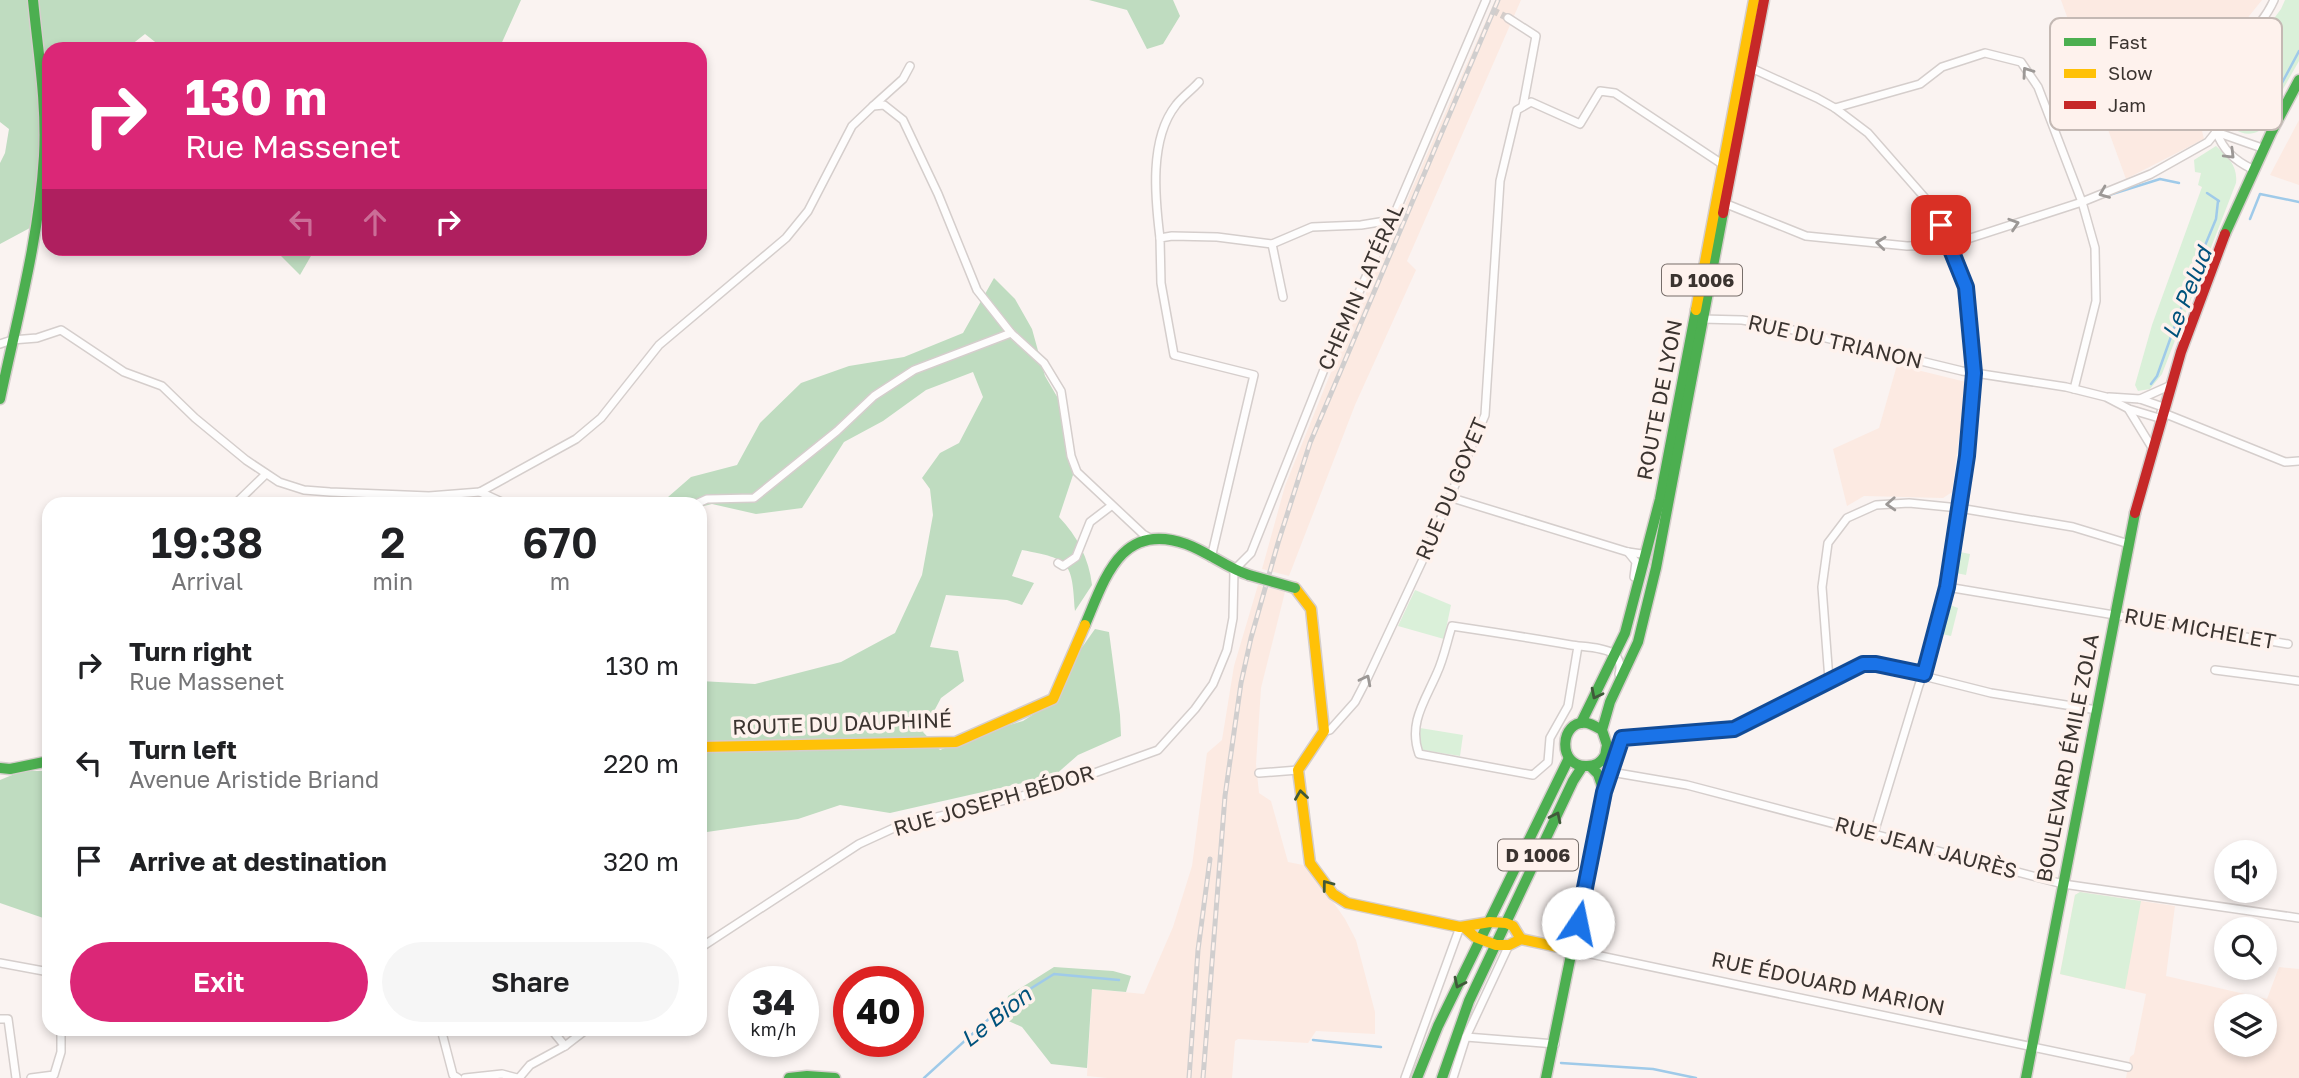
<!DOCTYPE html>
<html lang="en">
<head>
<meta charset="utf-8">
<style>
	:root { --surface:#fff; --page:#f6f6f6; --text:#202124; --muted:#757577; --accent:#db2777 }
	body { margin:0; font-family:"Golos Text",sans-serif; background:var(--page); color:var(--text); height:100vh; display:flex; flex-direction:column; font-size:26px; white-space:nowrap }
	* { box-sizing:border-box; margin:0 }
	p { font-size:23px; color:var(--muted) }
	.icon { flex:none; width:38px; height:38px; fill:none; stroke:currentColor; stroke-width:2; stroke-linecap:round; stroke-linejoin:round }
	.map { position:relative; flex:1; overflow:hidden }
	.side { position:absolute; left:42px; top:497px; width:665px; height:539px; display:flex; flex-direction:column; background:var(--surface); border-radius:21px; box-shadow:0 4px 10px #0003 }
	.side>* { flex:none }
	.guide { position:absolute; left:42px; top:42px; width:665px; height:214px; border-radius:21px; box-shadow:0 4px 10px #0003; background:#db2777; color:#fff; overflow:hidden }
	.controls { position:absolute; left:2214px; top:840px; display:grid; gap:14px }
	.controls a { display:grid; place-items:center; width:63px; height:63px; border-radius:50%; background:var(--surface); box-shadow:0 4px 10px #0003; font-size:35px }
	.speed { position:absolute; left:728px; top:966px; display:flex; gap:14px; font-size:35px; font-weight:700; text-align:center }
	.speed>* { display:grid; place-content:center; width:91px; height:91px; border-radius:50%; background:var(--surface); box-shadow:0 4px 10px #0003; line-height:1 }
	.speed small { font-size:18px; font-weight:400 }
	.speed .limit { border:10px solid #d22; background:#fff; color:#111 }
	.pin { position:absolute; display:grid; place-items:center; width:60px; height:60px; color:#fff; margin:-30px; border-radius:14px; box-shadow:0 4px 10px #0006 }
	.me { position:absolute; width:77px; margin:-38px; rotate:11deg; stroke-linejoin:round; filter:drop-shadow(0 0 5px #0008) }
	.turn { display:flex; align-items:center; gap:24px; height:147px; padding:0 28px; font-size:32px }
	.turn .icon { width:91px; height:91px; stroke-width:2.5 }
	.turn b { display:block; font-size:49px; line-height:60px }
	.lanes { display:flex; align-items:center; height:66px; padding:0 28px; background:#0003; justify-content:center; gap:35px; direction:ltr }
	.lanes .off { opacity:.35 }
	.eta { display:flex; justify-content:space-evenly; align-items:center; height:119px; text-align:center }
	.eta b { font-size:42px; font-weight:600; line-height:49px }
	.primary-button { display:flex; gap:14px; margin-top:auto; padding:14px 28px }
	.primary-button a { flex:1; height:80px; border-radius:42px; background:var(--accent); color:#fff; font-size:28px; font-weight:600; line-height:80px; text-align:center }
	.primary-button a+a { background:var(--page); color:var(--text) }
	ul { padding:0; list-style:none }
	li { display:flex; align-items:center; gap:21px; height:98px; padding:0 28px }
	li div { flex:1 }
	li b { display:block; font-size:26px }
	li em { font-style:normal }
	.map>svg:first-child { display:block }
	.built { fill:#fceae2; fill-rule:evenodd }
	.green { fill:#daf0d9 }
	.forest { fill:#bfdcc0 }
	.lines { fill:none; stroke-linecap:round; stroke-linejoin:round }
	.stream { stroke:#9fcae9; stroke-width:2.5 }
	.street-tunnel { stroke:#d4cdca; stroke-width:7; stroke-dasharray:7 3.5; stroke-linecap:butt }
	.street-casing { stroke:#d5cecc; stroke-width:10 }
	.fast-casing { stroke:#d5cecc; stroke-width:13 }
	.slow-casing { stroke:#d5cecc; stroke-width:13 }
	.jam-casing { stroke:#d5cecc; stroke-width:13 }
	.street { stroke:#fefdfd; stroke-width:7 }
	.fast { stroke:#4caf50; stroke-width:10 }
	.slow { stroke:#ffc107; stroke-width:10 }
	.jam { stroke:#c62828; stroke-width:10 }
	.rail-casing { stroke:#d0cece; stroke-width:5 }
	.rail { stroke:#fef2ed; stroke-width:2.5; stroke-dasharray:8; stroke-linecap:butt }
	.fast-bridge-casing { stroke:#d5cecc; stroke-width:13; stroke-linecap:butt }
	.fast-bridge { stroke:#4caf50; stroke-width:10 }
	.oneway { stroke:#9c9896 }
	.oneway2 { stroke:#40593a }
	.route-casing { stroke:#114b97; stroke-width:18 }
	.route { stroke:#1a73e8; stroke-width:12 }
	.labels { text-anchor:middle; stroke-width:7; stroke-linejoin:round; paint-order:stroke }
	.shield { fill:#fef2ed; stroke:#766d69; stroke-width:2 }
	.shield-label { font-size:19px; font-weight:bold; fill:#3b3430 }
	.street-label { font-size:21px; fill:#3b3430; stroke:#fef2ed }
	.water-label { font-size:23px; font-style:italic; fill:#00527c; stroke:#fef2ed }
	.key { fill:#fef2ed; stroke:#c4b9b4; stroke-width:2 }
	.key-label { font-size:19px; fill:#3b3430 }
</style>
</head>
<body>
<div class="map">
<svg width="2299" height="1078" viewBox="0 0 2299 1078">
	<rect width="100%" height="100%" fill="#faf3f1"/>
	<g class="built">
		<path d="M1495 0H1521L1407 261 1416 270 1355 405 1289 576 1262 569 1285 486 1329 377Z"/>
		<path d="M2061 0H2262L2212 62 2201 83 2197 110 2204 139 2126 179Z"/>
		<path d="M2299 120V185L2270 175Z"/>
		<path d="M1897 365 1966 382 1952 492 1943 498 1864 496 1847 506 1833 449 1879 428Z"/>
		<path d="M1258 585 1285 592 1261 688 1256 764 1259 793 1271 801 1288 862 1308 866 1345 919 1356 940 1375 1012V1034L1316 1031 1308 1043 1238 1039 1235 1041 1232 1078H1107L1087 1076 1092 989 1144 994 1173 927 1192 866 1207 753 1222 740 1234 666Z"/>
		<path d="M2080 892 2175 906 2166 976 2267 999 2279 967 2299 969V1078H2126L2130 1057 2134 1054 2146 994 2060 974 2075 895ZM2226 1006H2264V1045H2226Z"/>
	</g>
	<g class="green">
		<path d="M2285 0H2299V61L2259 131C2244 139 2233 128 2221 119L2219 102 2224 86 2281 9Z"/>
		<path d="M2216 146C2228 157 2238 166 2236 183L2162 374 2150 389 2138 391 2135 385 2152 325 2202 187 2198 185 2201 173 2195 172 2194 160Z"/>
		<path d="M1960 552 1970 554 1966 575 1956 573Z"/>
		<path d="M1415 590 1451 605 1444 639 1398 626Z"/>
		<path d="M1950 605 1958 608 1951 636 1942 634Z"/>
		<path d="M1420 728 1463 735 1460 756 1417 749Z"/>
		<path d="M2080 892 2141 901 2125 989 2060 974 2075 895Z"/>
	</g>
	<g class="forest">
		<path d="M0 0H521L499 49H164L145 34 126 49H49V160L41 222 0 244V163L5 153 9 129 0 122Z"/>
		<path d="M1089 0H1173L1180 16 1163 44 1147 49 1127 10Z"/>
		<path d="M274 249H315L300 275Z"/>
		<path d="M994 278 1015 299 1032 329 1045 376 1059 400 1073 475 1059 517C1077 536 1089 558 1092 585L1075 611C1072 562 1071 559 1022 550L1012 576 1034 583 1022 605 1007 600 946 595 930 647 958 651 964 681 941 698 923 732 940 750 982 733 1023 721 1060 697 1078 653 1095 629 1109 632 1120 715 1121 736 1078 755 1054 776 890 813 840 805 798 819 700 833V681L755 684 841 662 895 633 922 575 933 515 930 489 922 478 940 453 959 443 983 397 973 372 926 390 883 421 844 442 802 508 756 514 712 504 700 507V504H660L691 477 737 465 760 423 801 383 849 366 904 357 963 333Z"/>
		<path d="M22 771H49V920L0 903V780Z"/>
		<path d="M1054 967 1113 971 1131 976 1126 992 1092 989 1087 1068 1051 1064 1022 1027 1004 1019 1008 996Z"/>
	</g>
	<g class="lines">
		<g class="stream">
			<path d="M2260 124 2299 51"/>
			<path d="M2207 193 2219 201"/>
			<path d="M2106 196 2160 179 2179 183"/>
			<path d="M2250 219 2260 194 2299 202"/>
			<path d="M2151 384 2157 376 2194 272 2216 219 2218 201"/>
			<path d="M1313 1040 1381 1047"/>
			<path d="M1561 1063 1653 1069 1696 1078"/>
			<path d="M924 1078 1003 1006 1054 974 1119 980"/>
		</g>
		<path class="street-tunnel" d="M1492 10 1508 18"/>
		<defs>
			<g id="street">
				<path d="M1508 18 1536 36 1523 106"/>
				<path d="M1749 67 1817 98 1835 108 1868 133 1932 206 1966 287 1974 373 1969 436 1947 587 1928 663 1919 685 1874 833"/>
				<path d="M873 106 903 79 910 66"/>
				<path d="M1835 108 1920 84 1942 67 1985 53 2021 62 2038 87 2082 202 2095 248 2096 301 2074 389"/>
				<path d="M2216 132 2262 148"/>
				<path d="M2252 169C2234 160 2223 150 2216 131 2193 71 2253 47 2274 0"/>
				<path d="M1724 203 1806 236 1907 246 1949 245 2082 202 2151 174 2208 142 2216 132"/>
				<path d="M1160 238C1155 198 1149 139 1176 105 1182 97 1192 90 1199 82"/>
				<path d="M1272 244 1283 297"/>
				<path d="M1701 319 1742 320 1772 325 1962 371 2066 387 2106 397 2129 409 2159 418"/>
				<path d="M0 344 12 340 37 338 61 330 124 372 162 386 195 418 246 460 279 482 304 490 330 492 429 496 480 492 576 439 601 418 659 345 786 238 808 211 852 126 873 106 884 105 903 120 938 194 977 290 1011 333 1044 363 1061 391 1071 456 1077 472 1143 534 1150 538"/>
				<path d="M2109 397 2140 399 2163 407"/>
				<path d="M2140 399 2169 386"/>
				<path d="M2129 410 2151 446"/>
				<path d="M2161 412 2285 462 2299 461"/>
				<path d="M480 492 506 504"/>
				<path d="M1449 497 1628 552 1642 554 1644 558"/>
				<path d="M235 504 266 474"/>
				<path d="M696 504 707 499 754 498 837 431 874 396 914 370 1011 333"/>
				<path d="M1628 552 1636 562 1634 577"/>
				<path d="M1211 558 1254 375 1174 355 1161 283 1160 238 1172 236 1217 237 1272 244 1312 227 1361 225 1392 220"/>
				<path d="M1058 563 1063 566 1076 557 1090 522 1111 506"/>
				<path d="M1947 587 2288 644"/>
				<path d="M1578 646 1568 706 1550 738 1548 762 1533 775 1419 754C1408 723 1425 701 1437 673 1444 658 1447 641 1452 626 1492 632 1532 638 1571 645 1583 647 1604 647 1614 654 1620 659 1621 667 1619 674"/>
				<path d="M2215 670 2299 681"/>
				<path d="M1829 680 1822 587 1828 543 1847 518 1876 505 1909 503 1959 508 2073 527 2129 544"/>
				<path d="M1324 731 1330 730 1355 702 1368 677 1425 555 1485 415 1500 181 1517 110 1531 102 1580 124 1600 91 1615 93 1725 166"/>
				<path d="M1611 772 1622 738 1734 729 1863 665 1876 664 1991 693 2097 710"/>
				<path d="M1259 773 1298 770"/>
				<path d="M1598 774 1611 772 1687 785 2063 884 2299 918"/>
				<path d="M700 948 859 844 896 827 1050 789 1158 750 1195 709 1213 684 1227 650 1233 618 1234 570 1251 553 1327 362 1392 220 1486 0"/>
				<path d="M1572 950 2128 1067"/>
				<path d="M0 963 49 972"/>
				<path d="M0 1019H8L16 1078"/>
				<path d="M441 1029 453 1075 458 1078"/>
				<path d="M551 1029 565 1046"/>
				<path d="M1466 1037 1555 1044"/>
				<path d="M31 1078 54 1075 61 1052V1029"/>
				<path d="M465 1078 502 1074 517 1078"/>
				<path d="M519 1078 530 1065 565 1046 587 1029"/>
				<path d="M1405 1078 1460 927"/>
				<path d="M1453 1078 1466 1037 1509 945"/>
			</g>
			<g id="fast">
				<path d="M2225 234 2271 133 2299 80"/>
				<path d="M0 399C17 319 39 238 44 156 47 104 38 52 33 0"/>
				<path d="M1085 625C1105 578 1121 521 1186 544 1208 552 1227 568 1249 575"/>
				<path d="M1581 723 1625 633 1660 499 1696 310"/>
				<path d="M1602 730C1598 728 1592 724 1587 723 1559 719 1557 768 1587 766 1596 766 1600 763 1605 756L1607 745 1602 730 1610 702 1638 642 1656 568 1723 213"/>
				<path d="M1591 767 1598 774 1604 792"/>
				<path d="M0 768 10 769 49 761"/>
				<path d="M789 1078 807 1076 835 1078"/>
				<path d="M1417 1078 1438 1026 1568 760"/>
				<path d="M1442 1078 1469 1001 1573 781 1582 767"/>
				<path d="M1546 1078 1604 792 1611 772 1604 757"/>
				<path d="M2026 1078 2135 513"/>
			</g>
			<g id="slow">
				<path d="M1696 310 1754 0"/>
				<path d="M1295 588 1311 609 1324 731 1298 770 1310 863 1333 894 1347 903 1460 927 1490 922 1506 923 1513 926 1521 939"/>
				<path d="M700 747 956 742 1053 699 1085 625"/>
				<path d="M1465 928 1475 937 1496 945H1509L1521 939 1572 950"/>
			</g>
			<g id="jam">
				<path d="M1723 213 1764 0"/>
				<path d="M2135 513 2181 352 2225 234"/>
			</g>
		</defs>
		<use href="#street" class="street-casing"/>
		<use href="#fast" class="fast-casing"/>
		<use href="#slow" class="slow-casing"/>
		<use href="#jam" class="jam-casing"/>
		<use href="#street" class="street"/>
		<use href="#fast" class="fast"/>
		<use href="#slow" class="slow"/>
		<use href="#jam" class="jam"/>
		<defs>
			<g id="rail">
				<path d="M1189 1078 1198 950 1210 859"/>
				<path d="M1203 1078 1225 796 1241 683 1251 638 1278 543 1310 443 1498 0"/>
			</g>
		</defs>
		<use href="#rail" class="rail-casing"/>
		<use href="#rail" class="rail"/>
		<defs>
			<path id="fast-bridge" d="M1249 575 1295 588"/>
		</defs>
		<use href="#fast-bridge" class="fast-bridge-casing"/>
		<use href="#fast-bridge" class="fast-bridge"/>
	</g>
	<defs><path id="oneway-chevron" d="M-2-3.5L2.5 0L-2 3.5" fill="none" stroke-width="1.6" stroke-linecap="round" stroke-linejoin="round" transform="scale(1.75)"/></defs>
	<g class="oneway">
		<use href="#oneway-chevron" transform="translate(2027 72) rotate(-125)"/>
		<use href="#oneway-chevron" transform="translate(2230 154) rotate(45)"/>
		<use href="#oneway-chevron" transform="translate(2104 193) rotate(158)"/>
		<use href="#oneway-chevron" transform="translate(2014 224) rotate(-18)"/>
		<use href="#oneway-chevron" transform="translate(1881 243) rotate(-174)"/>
		<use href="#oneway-chevron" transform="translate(1891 504) rotate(177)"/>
		<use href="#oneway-chevron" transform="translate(1366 680) rotate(-63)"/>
	</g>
	<g class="oneway2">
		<use href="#oneway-chevron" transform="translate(1596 694) rotate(117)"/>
		<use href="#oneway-chevron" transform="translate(1301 795) rotate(-98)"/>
		<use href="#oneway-chevron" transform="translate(1556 817) rotate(-64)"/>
		<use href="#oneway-chevron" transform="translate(1327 885) rotate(-127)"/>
		<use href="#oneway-chevron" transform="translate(1459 983) rotate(116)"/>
	</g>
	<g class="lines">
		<defs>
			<path id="route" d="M1578 923 1604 792 1622 738 1734 729 1863 664H1876L1924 674 1947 587 1967 456 1974 373 1966 287 1941 225"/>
		</defs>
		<use href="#route" class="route-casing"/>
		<use href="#route" class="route"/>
	</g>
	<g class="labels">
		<g class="shield">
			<rect x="1662" y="264.5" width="80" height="31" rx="5"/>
			<rect x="1498" y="839.5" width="80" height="31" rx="5"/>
		</g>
		<g class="shield-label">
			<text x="1702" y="287">D 1006</text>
			<text x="1538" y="862">D 1006</text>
		</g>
		<g class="street-label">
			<text transform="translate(1361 287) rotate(-66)" y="7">CHEMIN LATÉRAL</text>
			<text transform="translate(1835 342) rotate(13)" y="7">RUE DU TRIANON</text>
			<text transform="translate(1660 400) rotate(-79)" y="7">ROUTE DE LYON</text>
			<text transform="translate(1452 489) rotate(-67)" y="7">RUE DU GOYET</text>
			<text transform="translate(2200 629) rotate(10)" y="7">RUE MICHELET</text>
			<text transform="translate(842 724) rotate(-2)" y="7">ROUTE DU DAUPHINÉ</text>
			<text transform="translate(2068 758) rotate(-79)" y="7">BOULEVARD ÉMILE ZOLA</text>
			<text transform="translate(994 801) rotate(-16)" y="7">RUE JOSEPH BÉDOR</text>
			<text transform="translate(1926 848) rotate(15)" y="7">RUE JEAN JAURÈS</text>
			<text transform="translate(1828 984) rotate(12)" y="7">RUE ÉDOUARD MARION</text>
		</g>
		<g class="water-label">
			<text transform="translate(2187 293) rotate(-68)" y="8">Le Pelud</text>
			<text transform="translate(996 1017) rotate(-38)" y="8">Le Bion</text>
		</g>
	</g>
	<rect x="2050" y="18" width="232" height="112" rx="10" class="key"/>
	<rect x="2064" y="38" width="32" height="8" fill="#4caf50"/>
	<rect x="2064" y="69" width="32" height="9" fill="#ffc107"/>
	<rect x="2064" y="101" width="32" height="8" fill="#c62828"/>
	<g class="key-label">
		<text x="2108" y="49">Fast</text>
		<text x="2108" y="80">Slow</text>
		<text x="2108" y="112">Jam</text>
	</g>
</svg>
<div class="controls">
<a><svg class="icon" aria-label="sound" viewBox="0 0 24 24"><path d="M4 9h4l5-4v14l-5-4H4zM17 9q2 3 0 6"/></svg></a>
<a><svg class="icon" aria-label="search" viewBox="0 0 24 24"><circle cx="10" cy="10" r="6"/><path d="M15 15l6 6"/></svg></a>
<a><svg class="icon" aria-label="layers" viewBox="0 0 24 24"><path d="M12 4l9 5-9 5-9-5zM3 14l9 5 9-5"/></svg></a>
</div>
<div class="speed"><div>34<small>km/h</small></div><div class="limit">40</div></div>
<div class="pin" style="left:1941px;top:225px;background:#d93025"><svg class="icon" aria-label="arrive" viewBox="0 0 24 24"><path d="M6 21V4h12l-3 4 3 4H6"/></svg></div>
<svg class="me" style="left:1578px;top:923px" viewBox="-20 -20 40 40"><circle r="19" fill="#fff"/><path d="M0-13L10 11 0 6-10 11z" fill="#1a73e8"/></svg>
<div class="guide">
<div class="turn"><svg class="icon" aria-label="right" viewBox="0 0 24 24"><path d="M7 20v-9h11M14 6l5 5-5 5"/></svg><div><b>130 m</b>Rue Massenet</div></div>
<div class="lanes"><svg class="icon off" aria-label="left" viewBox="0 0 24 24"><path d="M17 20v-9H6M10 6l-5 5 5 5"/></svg><svg class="icon off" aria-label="ahead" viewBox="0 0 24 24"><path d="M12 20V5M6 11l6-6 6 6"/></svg><svg class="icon" aria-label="right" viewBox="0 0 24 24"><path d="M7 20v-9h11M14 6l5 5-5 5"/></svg></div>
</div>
<section class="side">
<div class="eta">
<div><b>19:38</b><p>Arrival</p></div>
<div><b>2</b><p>min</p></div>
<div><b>670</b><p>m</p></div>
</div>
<ul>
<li><svg class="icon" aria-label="right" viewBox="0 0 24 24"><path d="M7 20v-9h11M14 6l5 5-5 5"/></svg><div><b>Turn right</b><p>Rue Massenet</p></div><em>130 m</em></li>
<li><svg class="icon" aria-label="left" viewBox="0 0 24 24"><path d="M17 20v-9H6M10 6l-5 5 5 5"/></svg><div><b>Turn left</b><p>Avenue Aristide Briand</p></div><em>220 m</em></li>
<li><svg class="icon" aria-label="arrive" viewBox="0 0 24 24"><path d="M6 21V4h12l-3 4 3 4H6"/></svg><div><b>Arrive at destination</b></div><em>320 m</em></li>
</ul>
<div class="primary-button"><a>Exit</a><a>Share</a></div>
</section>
</div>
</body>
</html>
